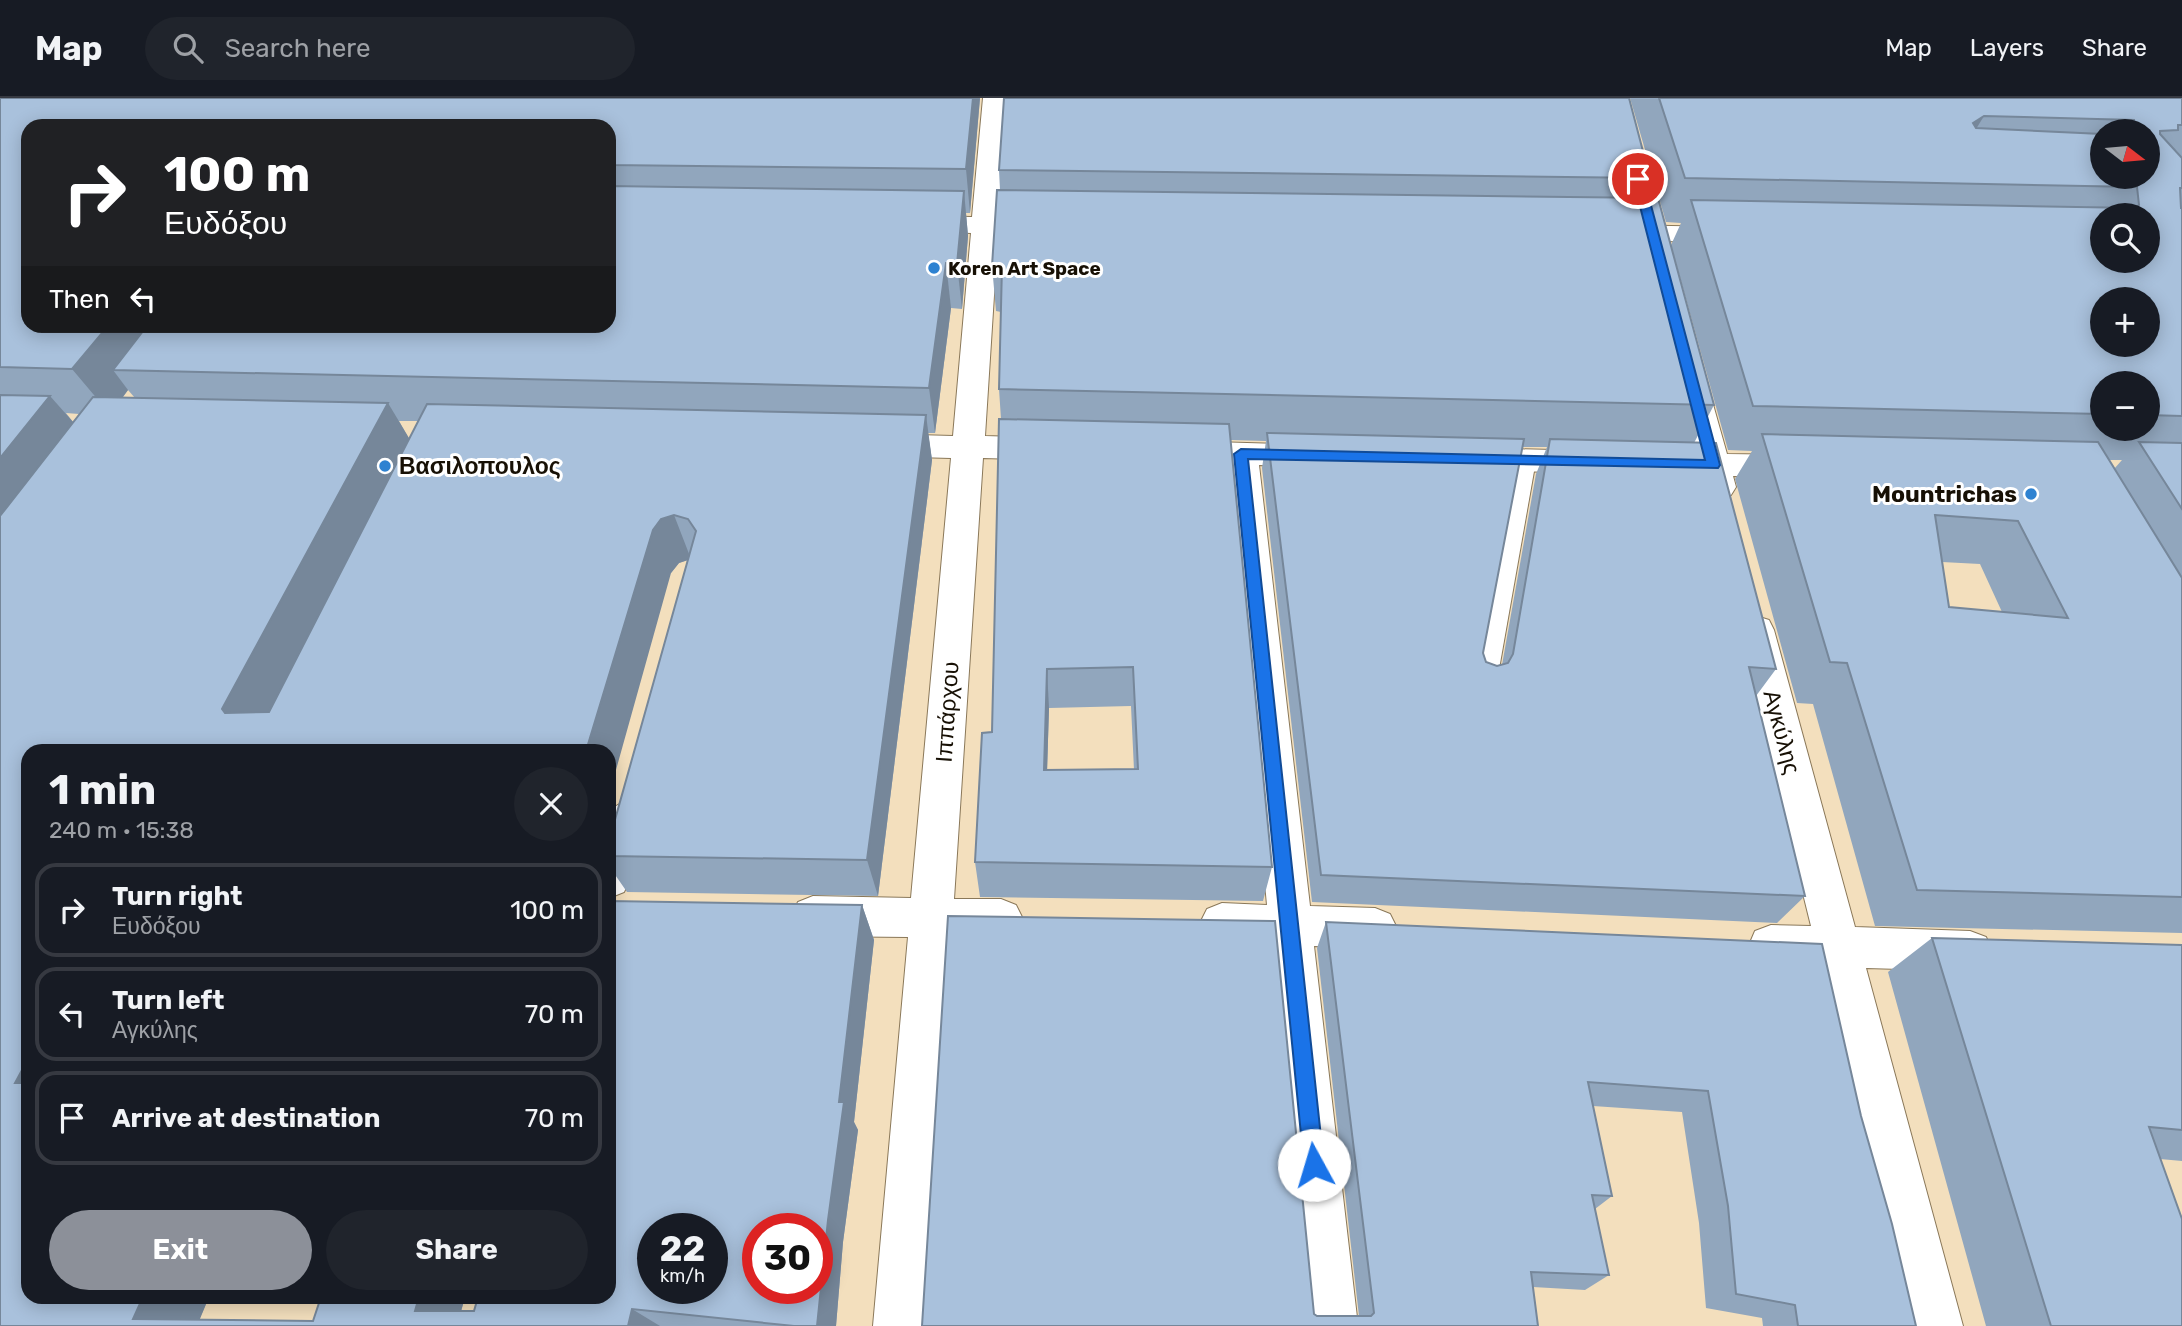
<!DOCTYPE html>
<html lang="en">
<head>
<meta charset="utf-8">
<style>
	:root { --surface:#171b24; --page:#20242c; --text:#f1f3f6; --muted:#9ea1a6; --line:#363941; --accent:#8c9099 }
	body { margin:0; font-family:Rubik,sans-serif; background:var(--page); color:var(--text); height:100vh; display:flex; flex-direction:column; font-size:26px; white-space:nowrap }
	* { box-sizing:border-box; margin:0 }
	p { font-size:23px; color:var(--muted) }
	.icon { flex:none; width:38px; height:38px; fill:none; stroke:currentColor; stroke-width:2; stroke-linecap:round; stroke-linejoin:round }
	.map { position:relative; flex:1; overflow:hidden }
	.details { position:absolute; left:21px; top:646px; width:595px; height:560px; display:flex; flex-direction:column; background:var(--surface); border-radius:21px; box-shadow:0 4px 18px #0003 }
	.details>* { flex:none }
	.top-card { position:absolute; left:21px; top:21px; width:595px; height:214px; border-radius:21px; box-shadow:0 4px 18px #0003; background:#202124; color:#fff; overflow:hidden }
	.needle { width:46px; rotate:106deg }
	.buttons { position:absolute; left:2090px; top:21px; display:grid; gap:14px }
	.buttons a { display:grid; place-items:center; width:70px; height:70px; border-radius:50%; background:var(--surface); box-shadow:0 4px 18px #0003; font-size:35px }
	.speed { position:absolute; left:637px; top:1115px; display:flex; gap:14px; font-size:35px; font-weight:700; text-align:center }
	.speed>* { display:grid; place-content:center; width:91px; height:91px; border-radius:50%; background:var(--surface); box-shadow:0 4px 18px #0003; line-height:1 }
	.speed small { font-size:18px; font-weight:400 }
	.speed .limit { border:10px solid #d22; background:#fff; color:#111 }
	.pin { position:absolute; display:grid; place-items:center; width:60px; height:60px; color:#fff; margin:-30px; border:4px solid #fff; border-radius:50%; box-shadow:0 2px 7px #0007 }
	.me { position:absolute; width:77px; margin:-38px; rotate:354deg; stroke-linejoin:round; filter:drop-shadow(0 0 5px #0008) }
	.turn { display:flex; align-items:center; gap:24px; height:147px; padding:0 28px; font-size:32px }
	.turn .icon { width:91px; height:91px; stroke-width:2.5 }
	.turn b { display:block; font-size:49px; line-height:60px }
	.then { display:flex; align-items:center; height:66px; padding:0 28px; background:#0003; gap:14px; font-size:26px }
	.round { display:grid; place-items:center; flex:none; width:74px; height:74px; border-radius:37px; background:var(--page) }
	.overview { display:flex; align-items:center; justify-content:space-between; height:119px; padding:0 28px }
	h1 { font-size:42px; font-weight:700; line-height:52px }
	.primary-button { display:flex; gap:14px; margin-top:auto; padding:14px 28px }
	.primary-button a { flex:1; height:80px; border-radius:42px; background:var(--accent); color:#fff; font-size:28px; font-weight:700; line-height:80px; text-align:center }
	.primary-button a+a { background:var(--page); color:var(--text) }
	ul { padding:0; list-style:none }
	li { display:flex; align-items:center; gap:21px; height:94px; margin:0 14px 10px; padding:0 14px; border:4px solid var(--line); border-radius:21px }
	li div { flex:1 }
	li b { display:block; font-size:26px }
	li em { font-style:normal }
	header { display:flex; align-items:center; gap:42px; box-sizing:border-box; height:98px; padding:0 35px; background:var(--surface); border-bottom:2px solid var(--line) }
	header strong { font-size:33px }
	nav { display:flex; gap:38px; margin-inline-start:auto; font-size:24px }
	.search { width:490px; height:63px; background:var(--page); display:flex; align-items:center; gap:18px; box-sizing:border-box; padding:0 24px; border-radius:38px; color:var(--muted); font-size:26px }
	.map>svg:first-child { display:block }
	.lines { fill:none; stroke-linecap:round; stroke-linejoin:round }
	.service-casing { stroke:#8a7859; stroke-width:2 }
	.minor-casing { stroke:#8a7859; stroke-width:2 }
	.service { fill:#fff; fill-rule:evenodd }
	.minor { fill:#fff; fill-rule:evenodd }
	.wall { fill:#91a6bd; fill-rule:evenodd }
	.shaded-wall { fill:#76879a }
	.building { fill:#a9c1dc; stroke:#76879a; stroke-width:2; fill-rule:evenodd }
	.route { fill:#1a73e8; stroke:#114b97; stroke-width:2 }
	.poi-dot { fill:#2e82d1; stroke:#fff; stroke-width:2.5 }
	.labels { text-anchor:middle; stroke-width:6; stroke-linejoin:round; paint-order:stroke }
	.far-poi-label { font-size:19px; font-weight:bold; fill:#171005; stroke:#fff; text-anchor:start }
	.poi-label { font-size:23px; font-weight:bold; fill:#171005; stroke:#fff; text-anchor:start }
	.street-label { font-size:23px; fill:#171005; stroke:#fff }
</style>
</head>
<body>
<header>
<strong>Map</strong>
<div class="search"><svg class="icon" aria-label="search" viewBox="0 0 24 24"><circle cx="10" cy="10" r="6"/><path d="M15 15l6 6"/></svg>Search here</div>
<nav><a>Map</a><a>Layers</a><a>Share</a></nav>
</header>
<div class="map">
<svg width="2182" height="1228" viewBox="0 0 2182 1228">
	<rect width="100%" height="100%" fill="#f3dfbd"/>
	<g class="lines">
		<defs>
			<path id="service" d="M1526 355 1533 357 1536 362 1496 588 1493 595 1484 598 1475 595 1472 588 1516 362 1519 357Z"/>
			<g id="minor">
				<path d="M983 0H1007L999 119 1056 122 1060 128 1056 134 1046 136 998 135 985 338 1050 340 1061 343 1066 351 1061 359 1050 362 983 360 954 801H1001L1016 807 1023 821 1016 835 1001 841 951 840 925 1228H873L908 839 813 838 798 832 791 818 798 804 813 798 911 800 951 360 879 358 868 355 863 347 868 339 879 336 953 338 971 135 904 132 900 126 904 120 914 118 972 119Z"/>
				<path d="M1614 127 1729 129 1739 131 1743 137 1739 143 1729 145 1604 141 1600 135 1604 129Z"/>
				<path d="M1690 268 1701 271 1705 278 1727 356 1795 357 1807 360 1811 368 1807 376 1795 379 1733 378 1736 389 1731 397 1719 401 1707 397 1700 378 1670 377 1658 374 1654 366 1658 358 1670 355H1694L1675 278 1679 271Z"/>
				<path d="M1180 343 1316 347 1327 350 1332 358 1327 366 1316 369 1259 367 1310 808 1375 810 1390 816 1397 830 1390 844 1375 850 1314 848 1358 1228H1306L1270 846 1222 845 1207 839 1200 825 1207 811 1222 805 1267 807 1226 366 1180 365 1169 362 1164 354 1169 346Z"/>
				<path d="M1467 350 1592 353 1604 356 1608 364 1604 372 1592 375 1467 372 1455 369 1451 361 1455 353Z"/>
				<path d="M1756 518 1769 522 1774 532 1855 829 1970 833 1986 839 1992 853 1986 867 1970 873 1866 870 1963 1228H1911L1821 869 1771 867 1755 861 1749 847 1755 833 1771 827 1811 828 1738 532 1743 522Z"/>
				<path d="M625 703 639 709 645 721 630 781 624 794 609 800V712Z"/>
			</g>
		</defs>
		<use href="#service" class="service-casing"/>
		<use href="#minor" class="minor-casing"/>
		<use href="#service" class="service"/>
		<use href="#minor" class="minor"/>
	</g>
	<g class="wall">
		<path d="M0 0H980L970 115H966L968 138 962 211 951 210 935 335H928L932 362 878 798 627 794 609 768V743L688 462 679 465 671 475 28 653V1199H209L199 1222 313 1223 321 1199H465L461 1213H474L862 807 874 842 854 1024 858 1032 843 1144 836 1228H0ZM28 28H609V228H28ZM128 292 135 300 123 299ZM66 315 79 316 73 324ZM399 323H418L409 341Z"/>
		<path d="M1630 0H2182V835L1875 828 1813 606 1797 605 1735 381 1752 353 1728 352 1671 147 1681 125 1666 124ZM2102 33H2147L2102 79ZM2102 285H2147V331H2102ZM2109 362H2122L2114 371ZM1942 464 1980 466 2002 514 1949 509Z"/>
		<path d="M999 72 1650 80 1642 100 1714 307 1694 345 1776 571 1756 598 1805 798 1777 825 1312 804 1262 370 1266 343 1230 342 1272 769 1263 803 980 799 975 764 992 634 1001 321 999 291 1001 214 996 213 992 168 1000 92ZM1522 349H1547L1536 376 1502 567 1497 568 1486 564 1483 555ZM1131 608 1134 672H1047L1049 610Z"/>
		<path d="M1326 824 1861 1018 1916 1228H1763L1762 1220 1706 1210 1699 1125 1682 1014 1593 1008 1612 1098 1595 1111 1609 1177 1585 1192 1533 1189 1538 1228H922L1314 1216 1317 1218H1359L1317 850Z"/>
		<path d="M1932 840 2182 847V1063L2160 1061 2182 1228H1986L1888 874Z"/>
	</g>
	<g class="shaded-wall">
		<path d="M973 0H980L970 115 966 71Z"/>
		<path d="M1984 18 1957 62 1973 25Z"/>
		<path d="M964 93 968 138 962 211 957 166Z"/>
		<path d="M946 165 951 210 935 335 929 290Z"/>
		<path d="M108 228H177L113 272 128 292 110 316 72 271Z"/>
		<path d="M50 298 90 343 0 462V360Z"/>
		<path d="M388 305 415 350 263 652 225 615 222 611Z"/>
		<path d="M926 317 932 362 878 798 867 762Z"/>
		<path d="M674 417 691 461 679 465 671 475 609 697V653H586L653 432 661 421Z"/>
		<path d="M1047 571 1049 610 1046 709 1044 672Z"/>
		<path d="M862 807 874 842 854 1024 858 1032 843 1144 836 1228H817L839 1004Z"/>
		<path d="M28 961V991L15 985Z"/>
		<path d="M143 1199H209L197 1228 133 1221Z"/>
		<path d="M419 1199H465L457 1228 415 1213Z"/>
		<path d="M632 1211 660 1228H628Z"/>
	</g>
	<g class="building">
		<path d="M0 0H973L966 71 609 67V28H28V228H108L72 271 0 269Z"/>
		<path d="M1004 0H1629L1650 80 999 72Z"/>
		<path d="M1659 0H2182V27H2178V32L2160 33V36L2182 60V90H2180L2181 110H2182V318L2147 317V285H2102V316L1753 308 1691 102 2136 110 2139 107 2137 89 1685 80ZM1984 18 2134 22 2137 33H2147V79H2102V36L1976 30 1973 25ZM2102 117H2147V163H2102ZM2102 201H2147V247H2102Z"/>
		<path d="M609 88 964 93 957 166 946 165 929 290 113 272 147 228H609Z"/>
		<path d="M997 92 1658 100 1714 307 999 291 1002 168H992Z"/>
		<path d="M0 297 50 298 0 360Z"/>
		<path d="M93 299 388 305 222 611 225 615 269 614 427 306 926 317 867 762 609 758V743L696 433 688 421 674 417 661 421 653 432 586 653H28V961L15 985H28V1199H143L133 1221 313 1223 321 1199H419L415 1213H474L478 1199H609V803L862 807 839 1004H844L828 1122 817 1228H794L632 1211 628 1228H0V418ZM653 1130H712V1190H653ZM758 1130H817V1190H758Z"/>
		<path d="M999 321 1229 326 1272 769 975 764 982 635 992 634ZM1133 569 1138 671 1044 672 1047 571Z"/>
		<path d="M1267 335 1524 341 1483 555 1486 564 1497 568 1508 565 1513 556 1550 341 1716 345 1776 571 1749 569 1805 798 1321 777Z"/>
		<path d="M1762 336 2098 344 2182 480V799L1917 792 1847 565 1830 564ZM1935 417 2018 423 2068 520 1949 509Z"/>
		<path d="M2139 344 2182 345V411Z"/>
		<path d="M948 818 1275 823 1314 1216 1317 1218H1371L1374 1215 1326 824 1822 846 1861 1018 1892 1126 1916 1228H1798L1795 1207 1736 1196 1728 1108 1708 993 1588 984 1612 1098 1592 1097 1609 1177 1531 1174 1538 1228H922Z"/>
		<path d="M1932 840 2182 847V1032L2149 1029 2182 1121V1228H2051Z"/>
	</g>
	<path class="route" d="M1638 78 1644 81 1720 367 1718 370 1248 361 1324 1067 1321 1075 1314 1077 1307 1075 1304 1067 1234 356 1241 351 1705 362 1633 81Z"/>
	<g class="poi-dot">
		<circle cx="934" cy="170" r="7"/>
		<circle cx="385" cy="368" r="7"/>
		<circle cx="2031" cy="396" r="7"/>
	</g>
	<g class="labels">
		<g class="far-poi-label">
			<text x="948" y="177">Koren Art Space</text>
		</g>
		<g class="poi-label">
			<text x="399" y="376">Βασιλοπουλος</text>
			<text x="2017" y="404" text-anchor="end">Mountrichas</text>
		</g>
		<g class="street-label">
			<text transform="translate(947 614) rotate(-86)" y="8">Ιππάρχου</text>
			<text transform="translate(1782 634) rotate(75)" y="8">Αγκύλης</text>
		</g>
	</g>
</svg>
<div class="buttons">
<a><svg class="needle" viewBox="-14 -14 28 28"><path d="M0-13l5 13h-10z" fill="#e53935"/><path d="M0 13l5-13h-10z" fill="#9ea1a6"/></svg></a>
<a><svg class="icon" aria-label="search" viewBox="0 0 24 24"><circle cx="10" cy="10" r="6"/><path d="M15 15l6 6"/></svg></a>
<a>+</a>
<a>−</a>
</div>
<div class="speed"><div>22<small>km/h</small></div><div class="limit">30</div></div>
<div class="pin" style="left:1638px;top:81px;background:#d93025"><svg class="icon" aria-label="arrive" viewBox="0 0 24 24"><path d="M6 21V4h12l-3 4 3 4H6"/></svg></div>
<svg class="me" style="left:1314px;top:1067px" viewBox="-20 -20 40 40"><circle r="19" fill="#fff"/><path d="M0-13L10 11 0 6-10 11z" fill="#1a73e8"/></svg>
<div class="top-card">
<div class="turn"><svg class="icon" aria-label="right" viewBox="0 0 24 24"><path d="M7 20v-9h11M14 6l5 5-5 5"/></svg><div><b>100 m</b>Ευδόξου</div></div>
<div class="then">Then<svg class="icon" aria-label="left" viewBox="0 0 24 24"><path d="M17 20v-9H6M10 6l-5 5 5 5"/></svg></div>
</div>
<section class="details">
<div class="overview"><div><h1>1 min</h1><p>240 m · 15:38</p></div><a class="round"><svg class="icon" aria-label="close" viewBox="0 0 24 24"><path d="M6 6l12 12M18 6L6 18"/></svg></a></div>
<ul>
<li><svg class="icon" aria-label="right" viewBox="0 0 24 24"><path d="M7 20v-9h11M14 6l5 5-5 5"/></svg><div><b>Turn right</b><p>Ευδόξου</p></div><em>100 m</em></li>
<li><svg class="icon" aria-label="left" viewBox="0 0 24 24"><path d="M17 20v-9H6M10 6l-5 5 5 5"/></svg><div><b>Turn left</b><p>Αγκύλης</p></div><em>70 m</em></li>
<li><svg class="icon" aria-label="arrive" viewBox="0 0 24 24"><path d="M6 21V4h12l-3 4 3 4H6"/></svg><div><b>Arrive at destination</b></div><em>70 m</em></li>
</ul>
<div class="primary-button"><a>Exit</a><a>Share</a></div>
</section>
</div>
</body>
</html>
